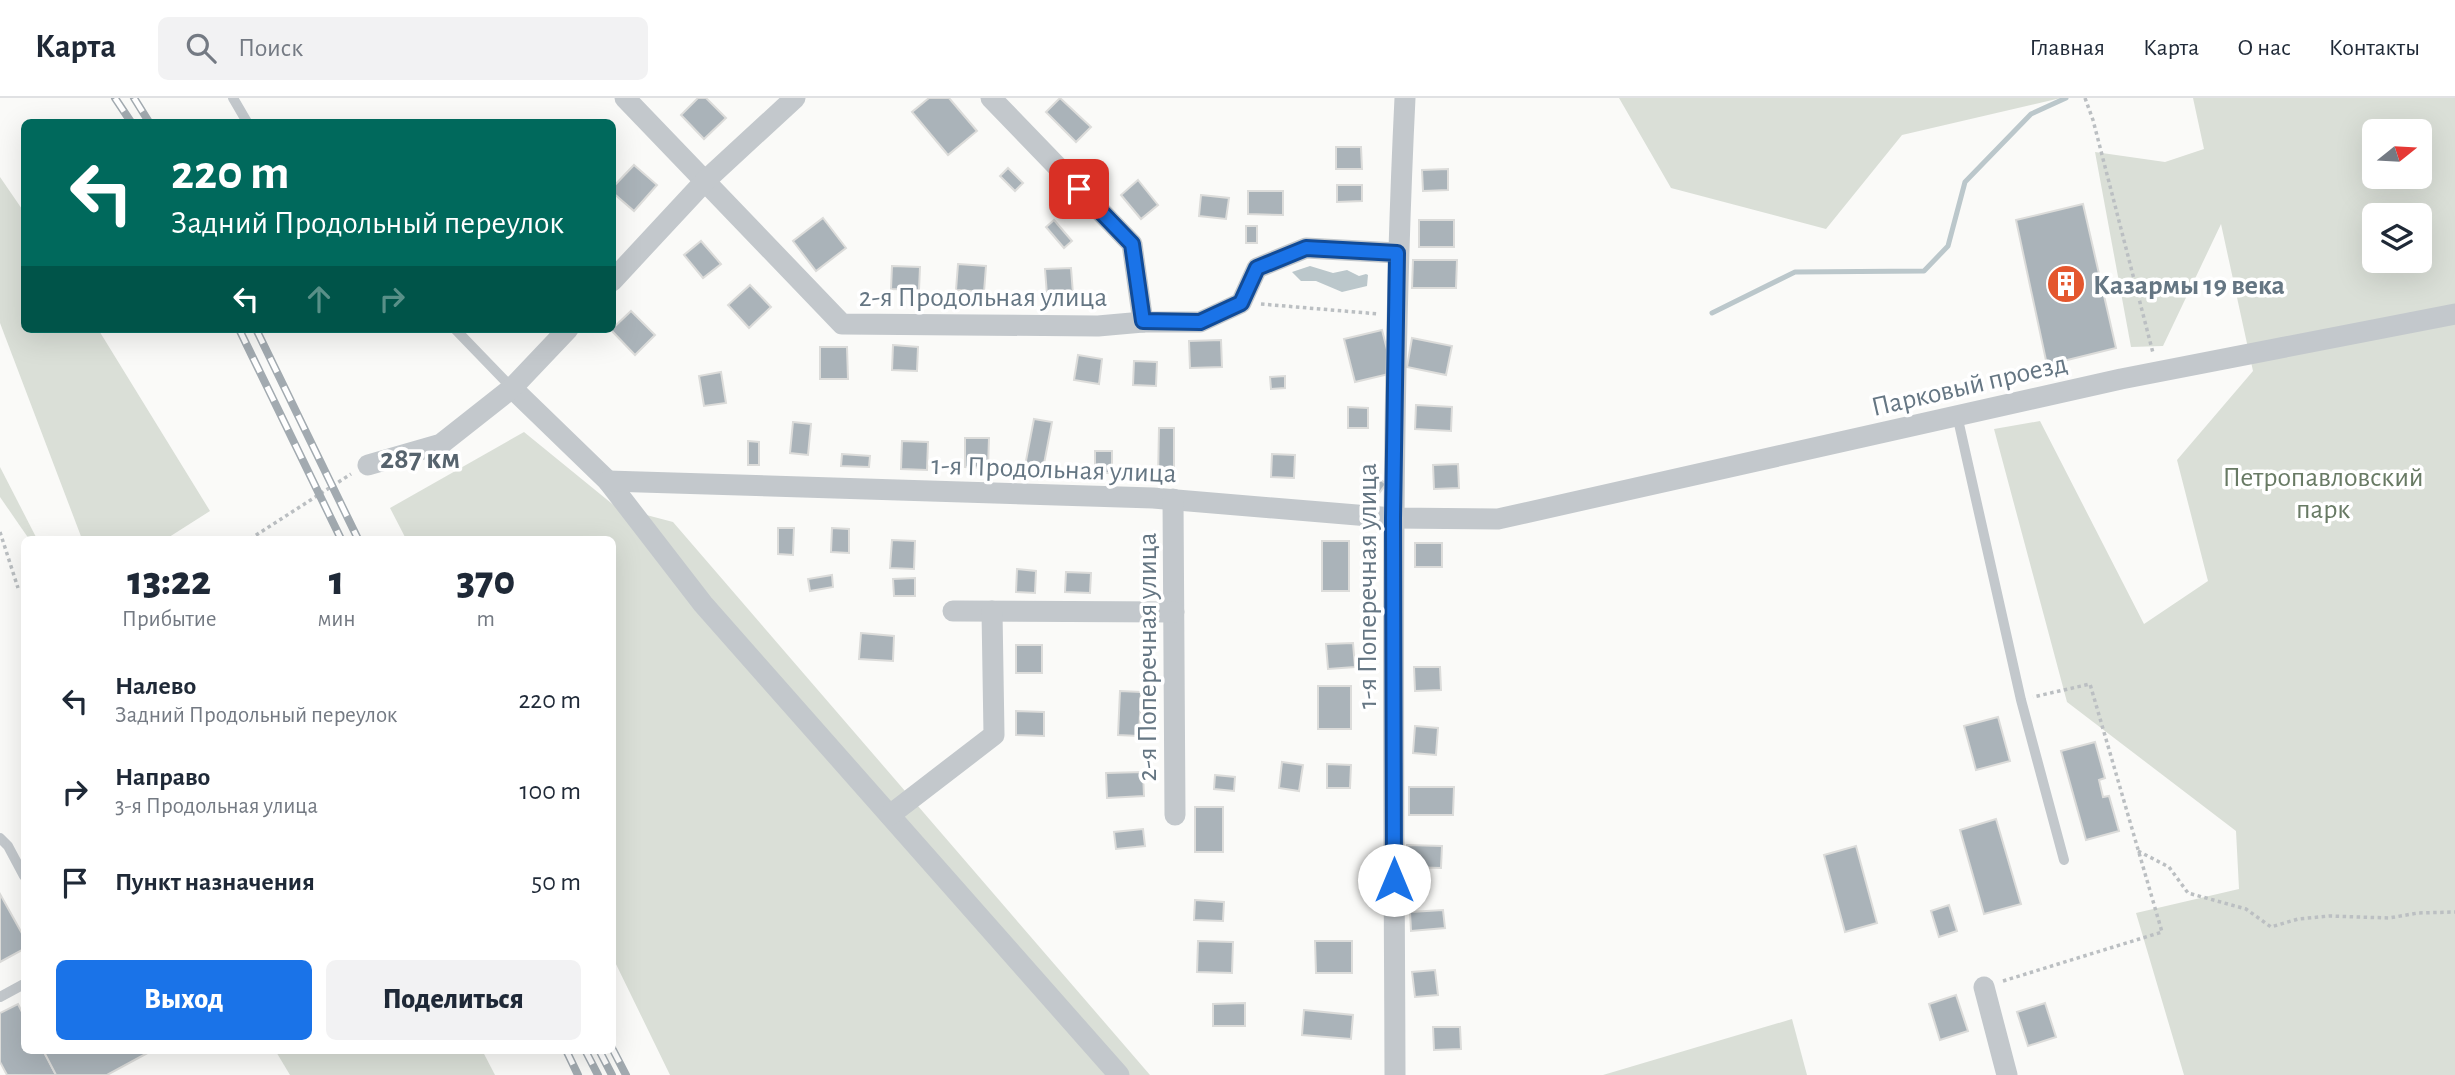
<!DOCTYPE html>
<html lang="ru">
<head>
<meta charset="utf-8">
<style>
	:root { --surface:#fff; --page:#f2f2f3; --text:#1f2937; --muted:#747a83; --line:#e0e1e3; --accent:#1a73e8 }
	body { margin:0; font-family:"Alegreya Sans",sans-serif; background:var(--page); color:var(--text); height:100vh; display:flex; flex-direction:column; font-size:26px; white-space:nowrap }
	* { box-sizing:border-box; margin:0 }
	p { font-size:23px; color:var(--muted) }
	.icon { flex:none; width:38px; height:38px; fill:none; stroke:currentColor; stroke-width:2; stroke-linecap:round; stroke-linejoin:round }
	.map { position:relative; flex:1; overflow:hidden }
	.drawer { position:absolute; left:21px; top:438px; width:595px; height:518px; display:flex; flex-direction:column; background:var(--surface); border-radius:10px; box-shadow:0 7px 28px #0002 }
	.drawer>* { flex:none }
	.banner { position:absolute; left:21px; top:21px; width:595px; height:214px; border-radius:10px; box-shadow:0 7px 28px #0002; background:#00695c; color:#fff; overflow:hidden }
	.needle { width:46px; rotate:72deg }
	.fabs { position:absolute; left:2362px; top:21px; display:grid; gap:14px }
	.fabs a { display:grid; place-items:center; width:70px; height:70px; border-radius:10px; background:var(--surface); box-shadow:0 7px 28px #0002; font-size:35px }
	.pin { position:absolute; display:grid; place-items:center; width:60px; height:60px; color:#fff; margin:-30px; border-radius:14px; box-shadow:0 4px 10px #0006 }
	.me { position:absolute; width:77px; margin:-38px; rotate:0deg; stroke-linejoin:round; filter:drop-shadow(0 0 5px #0008) }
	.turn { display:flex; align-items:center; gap:24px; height:147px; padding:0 35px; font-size:32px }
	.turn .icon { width:91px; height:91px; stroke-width:2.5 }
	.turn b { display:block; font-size:49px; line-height:60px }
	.lanes { display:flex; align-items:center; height:66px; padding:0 35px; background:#0003; justify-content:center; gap:35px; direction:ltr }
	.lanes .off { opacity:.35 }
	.eta { display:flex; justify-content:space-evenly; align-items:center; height:119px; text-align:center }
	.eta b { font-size:42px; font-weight:800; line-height:49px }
	.button { display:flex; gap:14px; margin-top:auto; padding:14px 35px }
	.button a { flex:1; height:80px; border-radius:10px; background:var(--accent); color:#fff; font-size:28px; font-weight:800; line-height:80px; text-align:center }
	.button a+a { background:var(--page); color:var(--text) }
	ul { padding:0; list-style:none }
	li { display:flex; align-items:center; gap:21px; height:91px; padding:0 35px }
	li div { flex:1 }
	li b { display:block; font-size:26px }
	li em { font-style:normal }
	header { display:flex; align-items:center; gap:42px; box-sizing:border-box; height:98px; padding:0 35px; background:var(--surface); border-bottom:2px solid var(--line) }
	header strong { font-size:33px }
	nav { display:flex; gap:38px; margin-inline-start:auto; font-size:24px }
	.search { width:490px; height:63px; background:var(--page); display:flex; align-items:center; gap:18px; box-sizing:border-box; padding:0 24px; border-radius:10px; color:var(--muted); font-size:26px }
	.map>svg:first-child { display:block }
	.green { fill:#dadfd7; fill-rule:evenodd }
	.water { fill:#bbc7cb }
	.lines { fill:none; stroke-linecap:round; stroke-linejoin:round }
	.stream { stroke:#bbc7cb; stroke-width:5 }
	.building { fill:#aab3b9; stroke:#dcdcda; stroke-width:2 }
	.path { stroke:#bbbfc2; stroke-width:3.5; stroke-dasharray:3.5 3.5; stroke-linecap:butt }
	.service { stroke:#c3c8cc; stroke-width:10 }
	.minor { stroke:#c3c8cc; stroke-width:21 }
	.rail-casing { stroke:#a2aab0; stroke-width:8 }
	.rail { stroke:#fff; stroke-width:5; stroke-dasharray:16; stroke-linecap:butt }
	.route-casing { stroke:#114b97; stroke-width:18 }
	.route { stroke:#1a73e8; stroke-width:12 }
	.labels { text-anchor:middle; stroke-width:7; stroke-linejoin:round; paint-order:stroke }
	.poi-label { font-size:28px; font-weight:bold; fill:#657683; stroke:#fff; text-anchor:start }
	.street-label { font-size:28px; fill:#657683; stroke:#fff }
	.park-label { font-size:28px; fill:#687a64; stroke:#fff }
	.neighbourhood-label { font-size:30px; font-weight:bold; fill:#57646e; stroke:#fff }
</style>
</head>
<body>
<header>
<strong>Карта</strong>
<div class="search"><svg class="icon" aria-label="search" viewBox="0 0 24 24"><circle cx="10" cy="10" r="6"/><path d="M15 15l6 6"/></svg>Поиск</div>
<nav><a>Главная</a><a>Карта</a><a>О нас</a><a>Контакты</a></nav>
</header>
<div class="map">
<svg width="2455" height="977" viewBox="0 0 2455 977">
	<rect width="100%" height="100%" fill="#fafaf8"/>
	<g class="green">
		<path d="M1619 0H2061L1902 37 1826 131 1671 90Z"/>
		<path d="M2193 0H2455V977H2184L2136 815 2239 791 2236 733 2067 604 1994 331 2040 323 2144 526 2208 483 2177 362 2253 273 2221 126 2163 248 2131 249 2095 54 2165 64 2204 51ZM2375 33H2420V79H2375ZM2375 117H2420V163H2375Z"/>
		<path d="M0 79 24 114V231H98L210 413 166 441H82L0 225Z"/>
		<path d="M524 334 616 409 673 424 1150 977H670L613 860 612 441H406L390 410Z"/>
		<path d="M0 369 37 441H29L0 399Z"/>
		<path d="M1792 921 1807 977H1603Z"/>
		<path d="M275 952H482L495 977H290Z"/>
	</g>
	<path class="water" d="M1310 168 1333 175 1347 172 1359 178 1366 176 1368 177 1367 188 1342 194 1316 183H1301L1292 174Z"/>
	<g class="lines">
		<path class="stream" d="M1712 215 1795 174 1924 173 1948 148 1965 84 2031 16 2066 0"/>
	</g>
	<g class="building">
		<path d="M698 0H706L726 20 704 41 681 17Z"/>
		<path d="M929 0H949L977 33 948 57 912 14Z"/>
		<path d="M1060 0 1091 29 1076 44 1046 14Z"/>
		<path d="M1336 49H1361L1362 71H1336Z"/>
		<path d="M634 67 657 87 634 113 612 94V90Z"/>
		<path d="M1008 70 1023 85 1015 93 1000 78Z"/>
		<path d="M1448 71V92L1423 93 1422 72Z"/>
		<path d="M1138 82 1158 107 1141 121 1121 97Z"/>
		<path d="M1337 87H1362V103L1337 104Z"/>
		<path d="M1248 93H1283V117L1248 116Z"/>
		<path d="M1201 97 1229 100 1226 121 1199 118Z"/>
		<path d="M2083 106 2116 250 2047 267 2016 122Z"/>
		<path d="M823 120 846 150 816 173 793 143Z"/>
		<path d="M1054 122 1072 143 1064 150 1046 129Z"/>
		<rect x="1419" y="122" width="35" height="27"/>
		<rect x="1246" y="128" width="11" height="17"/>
		<path d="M701 143 721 166 703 180 684 157Z"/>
		<path d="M1413 162H1457L1456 190H1412Z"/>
		<path d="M958 166 986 168 984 194 956 192Z"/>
		<path d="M892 168 920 169 919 192 891 191Z"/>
		<path d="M1071 170 1073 196 1047 197 1045 171Z"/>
		<path d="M750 187 771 209 749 230 728 207Z"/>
		<path d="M631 213 655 237 635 257 611 232Z"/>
		<path d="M1382 232 1393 275 1355 284 1344 241Z"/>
		<path d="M1412 240 1452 248 1446 277 1407 269Z"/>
		<path d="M1221 242 1222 269 1190 270 1189 243Z"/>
		<path d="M893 247 918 249 917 273 892 272Z"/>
		<path d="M820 249H847L848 281H820Z"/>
		<path d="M1078 257 1102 261 1099 286 1074 282Z"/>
		<path d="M1134 263 1157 264 1156 288 1133 287Z"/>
		<path d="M721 274 726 305 704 308 699 278Z"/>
		<path d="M1285 278V290L1271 291 1270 279Z"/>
		<path d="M1416 307 1452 309 1451 333 1415 331Z"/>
		<path d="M1348 309 1368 310V330H1348Z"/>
		<path d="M1034 321 1052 324 1043 371 1025 368Z"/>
		<path d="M793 324 811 326 808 357 790 355Z"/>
		<path d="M1159 330H1174V380H1158Z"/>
		<path d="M965 340H989L988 370 965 369Z"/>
		<path d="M748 343 759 344V367H748Z"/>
		<path d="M902 343 928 344 927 372 901 371Z"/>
		<rect x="1095" y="353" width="17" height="22"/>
		<path d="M842 356 870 358 869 369 841 368Z"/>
		<path d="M1272 356 1295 357 1294 380 1271 379Z"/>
		<path d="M1458 366 1459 390 1434 391 1433 367Z"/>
		<path d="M1376 378 1386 386 1374 402 1363 394Z"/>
		<path d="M778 430H794L793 457 778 456Z"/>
		<path d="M832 430 849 431V455L831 454Z"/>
		<path d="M892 442 915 443 914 471 890 470Z"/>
		<rect x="1322" y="443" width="27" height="50"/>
		<rect x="1415" y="445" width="27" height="24"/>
		<path d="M1017 471 1036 473 1035 495 1016 494Z"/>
		<path d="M1066 474 1091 475 1090 495 1065 494Z"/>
		<path d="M832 477 833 489 810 493 808 481Z"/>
		<path d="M915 480V498H894L893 481Z"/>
		<path d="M861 535 894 538 893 563 859 561Z"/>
		<path d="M1353 545 1355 569 1328 571 1326 546Z"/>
		<rect x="1016" y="547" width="26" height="28"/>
		<path d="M1414 569H1440L1441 592 1415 593Z"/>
		<rect x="1318" y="588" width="33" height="43"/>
		<path d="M1120 593 1141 594 1139 638 1118 637Z"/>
		<path d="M1016 613 1044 614V638L1016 637Z"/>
		<path d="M1998 619 2010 663 1976 672 1964 628Z"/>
		<path d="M1415 628 1438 630 1436 657 1413 655Z"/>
		<path d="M2095 644 2105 680 2099 682 2103 699 2109 698 2119 733 2086 742 2061 653Z"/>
		<path d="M1282 664 1303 667 1299 693 1279 690Z"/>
		<path d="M1327 666 1351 667 1350 690H1327Z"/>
		<path d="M1143 674 1144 698 1107 700 1106 675Z"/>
		<path d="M1215 677 1235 679 1234 693 1214 691Z"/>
		<path d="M1409 689H1454L1453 717H1409Z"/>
		<rect x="1195" y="709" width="28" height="45"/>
		<path d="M1996 721 2021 806 1984 816 1960 732Z"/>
		<path d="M1143 731 1145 748 1116 751 1114 734Z"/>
		<path d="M1407 747 1442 748 1441 770 1406 769Z"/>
		<path d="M1856 748 1877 825 1845 834 1824 757Z"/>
		<path d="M0 796 24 839V851L0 864Z"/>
		<path d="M1195 802 1224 804 1223 823 1194 822Z"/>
		<path d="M1949 807 1957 833 1939 839 1931 813Z"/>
		<path d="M1443 812 1445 830 1411 833 1410 814Z"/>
		<path d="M1198 843 1233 844 1232 875 1197 874Z"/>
		<path d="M1315 843H1352V875H1316Z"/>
		<path d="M1435 872 1438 897 1415 899 1412 874Z"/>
		<path d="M1956 897 1968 933 1940 942 1929 906Z"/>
		<path d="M1245 905V928H1213V906Z"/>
		<path d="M2045 905 2056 939 2028 948 2017 914Z"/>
		<path d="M18 906 24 918V952H43L56 977H7L0 964V915Z"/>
		<path d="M1304 912 1353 917 1351 941 1302 937Z"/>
		<path d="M1433 929H1460L1461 951 1434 952Z"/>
		<path d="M43 952H153L107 977H56Z"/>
	</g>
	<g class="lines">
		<g class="path">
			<path d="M2085 0 2093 22 2153 255"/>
			<path d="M1261 206 1379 216"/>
			<path d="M0 434 18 490"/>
			<path d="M250 441 351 376"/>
			<path d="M2138 753 2169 769 2188 795 2246 811 2271 829 2298 821 2329 818 2389 820 2418 815 2455 814"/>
			<path d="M2003 883 2162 834 2090 586 2033 599"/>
		</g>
		<g class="service">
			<path d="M233 0 247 24"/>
			<path d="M455 231 512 290"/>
			<path d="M1957 317 2021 602 2064 762"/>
			<path d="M0 740 8 748 24 778"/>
			<path d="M0 899 24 886"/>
		</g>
		<g class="minor">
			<path d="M625 0 842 226 1098 228 1143 224H1200L1241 205 1257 170 1306 150 1397 155"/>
			<path d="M991 0 1132 146 1143 224"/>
			<path d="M612 183 705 83 795 0"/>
			<path d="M512 290 608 383 703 506 1119 977"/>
			<path d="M368 367 441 346 512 290 568 231"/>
			<path d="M608 383 1153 400 1393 420 1498 421 2121 281 2455 216"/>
			<path d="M1173 401 1175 717"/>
			<path d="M953 513 1174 514"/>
			<path d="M890 717 994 637 992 513"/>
			<path d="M1984 889 2007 977"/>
			<path d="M1395 977C1394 651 1389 325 1405 0"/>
		</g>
		<defs>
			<g id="rail">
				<path d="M115 0 131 24"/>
				<path d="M134 0 149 24"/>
				<path d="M239 231 341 441"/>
				<path d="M256 231 358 441"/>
				<path d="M612 950 626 977"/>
				<path d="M566 952 578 977"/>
				<path d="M585 952 598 977"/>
				<path d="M599 952 612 977"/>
			</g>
		</defs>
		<use href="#rail" class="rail-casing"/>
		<use href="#rail" class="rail"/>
	</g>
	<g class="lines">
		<defs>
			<path id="route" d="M1079 91 1132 146 1143 223 1200 224 1241 205 1257 170 1306 150 1397 155 1393 420 1394 782"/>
		</defs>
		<use href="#route" class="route-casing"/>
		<use href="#route" class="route"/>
	</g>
	<defs>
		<symbol id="building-disc" viewBox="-11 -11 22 22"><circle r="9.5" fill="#e4572e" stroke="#fff"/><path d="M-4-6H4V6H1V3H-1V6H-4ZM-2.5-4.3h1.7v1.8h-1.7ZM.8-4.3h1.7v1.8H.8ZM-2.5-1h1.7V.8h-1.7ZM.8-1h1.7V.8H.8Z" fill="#fff"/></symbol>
	</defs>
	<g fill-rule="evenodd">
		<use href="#building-disc" x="2044" y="164" width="44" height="44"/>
	</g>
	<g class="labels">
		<g class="poi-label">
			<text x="2093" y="196">Казармы 19 века</text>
		</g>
		<g class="street-label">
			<text x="983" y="208">2-я Продольная улица</text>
			<text transform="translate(1969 286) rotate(-13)" y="10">Парковый проезд</text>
			<text transform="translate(1054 370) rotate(2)" y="10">1-я Продольная улица</text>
			<text transform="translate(1366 488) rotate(-90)" y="10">1-я Поперечная улица</text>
			<text transform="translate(1146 559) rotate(-90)" y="10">2-я Поперечная улица</text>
		</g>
		<g class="park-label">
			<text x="2323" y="388">Петропавловский<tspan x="2323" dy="32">парк</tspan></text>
		</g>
		<g class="neighbourhood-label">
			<text x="420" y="370">287 км</text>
		</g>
	</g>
</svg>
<div class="fabs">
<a><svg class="needle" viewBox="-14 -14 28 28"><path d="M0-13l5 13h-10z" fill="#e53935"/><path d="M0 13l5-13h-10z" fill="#747a83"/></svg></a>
<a><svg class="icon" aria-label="layers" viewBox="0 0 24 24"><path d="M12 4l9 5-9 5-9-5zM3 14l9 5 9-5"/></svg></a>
</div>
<div class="pin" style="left:1079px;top:91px;background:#d93025"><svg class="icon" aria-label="arrive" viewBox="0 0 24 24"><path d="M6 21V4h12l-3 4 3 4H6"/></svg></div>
<svg class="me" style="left:1394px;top:782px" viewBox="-20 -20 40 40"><circle r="19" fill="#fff"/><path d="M0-13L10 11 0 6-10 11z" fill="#1a73e8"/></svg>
<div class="banner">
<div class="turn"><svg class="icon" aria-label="left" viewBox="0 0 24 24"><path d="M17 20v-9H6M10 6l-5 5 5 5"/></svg><div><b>220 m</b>Задний Продольный переулок</div></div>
<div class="lanes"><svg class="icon" aria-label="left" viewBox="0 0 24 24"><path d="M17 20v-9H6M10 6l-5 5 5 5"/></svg><svg class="icon off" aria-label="ahead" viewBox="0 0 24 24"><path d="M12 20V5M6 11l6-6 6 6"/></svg><svg class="icon off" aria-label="right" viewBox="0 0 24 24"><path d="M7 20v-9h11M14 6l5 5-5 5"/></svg></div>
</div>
<section class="drawer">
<div class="eta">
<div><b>13:22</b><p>Прибытие</p></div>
<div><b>1</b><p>мин</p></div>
<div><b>370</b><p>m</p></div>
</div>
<ul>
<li><svg class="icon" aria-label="left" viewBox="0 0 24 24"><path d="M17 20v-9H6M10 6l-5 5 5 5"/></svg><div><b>Налево</b><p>Задний Продольный переулок</p></div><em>220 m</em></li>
<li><svg class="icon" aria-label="right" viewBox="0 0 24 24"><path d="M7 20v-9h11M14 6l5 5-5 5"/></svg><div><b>Направо</b><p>3-я Продольная улица</p></div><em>100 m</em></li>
<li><svg class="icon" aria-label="arrive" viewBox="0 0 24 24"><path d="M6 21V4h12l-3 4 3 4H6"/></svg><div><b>Пункт назначения</b></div><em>50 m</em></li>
</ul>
<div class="button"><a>Выход</a><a>Поделиться</a></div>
</section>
</div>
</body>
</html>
